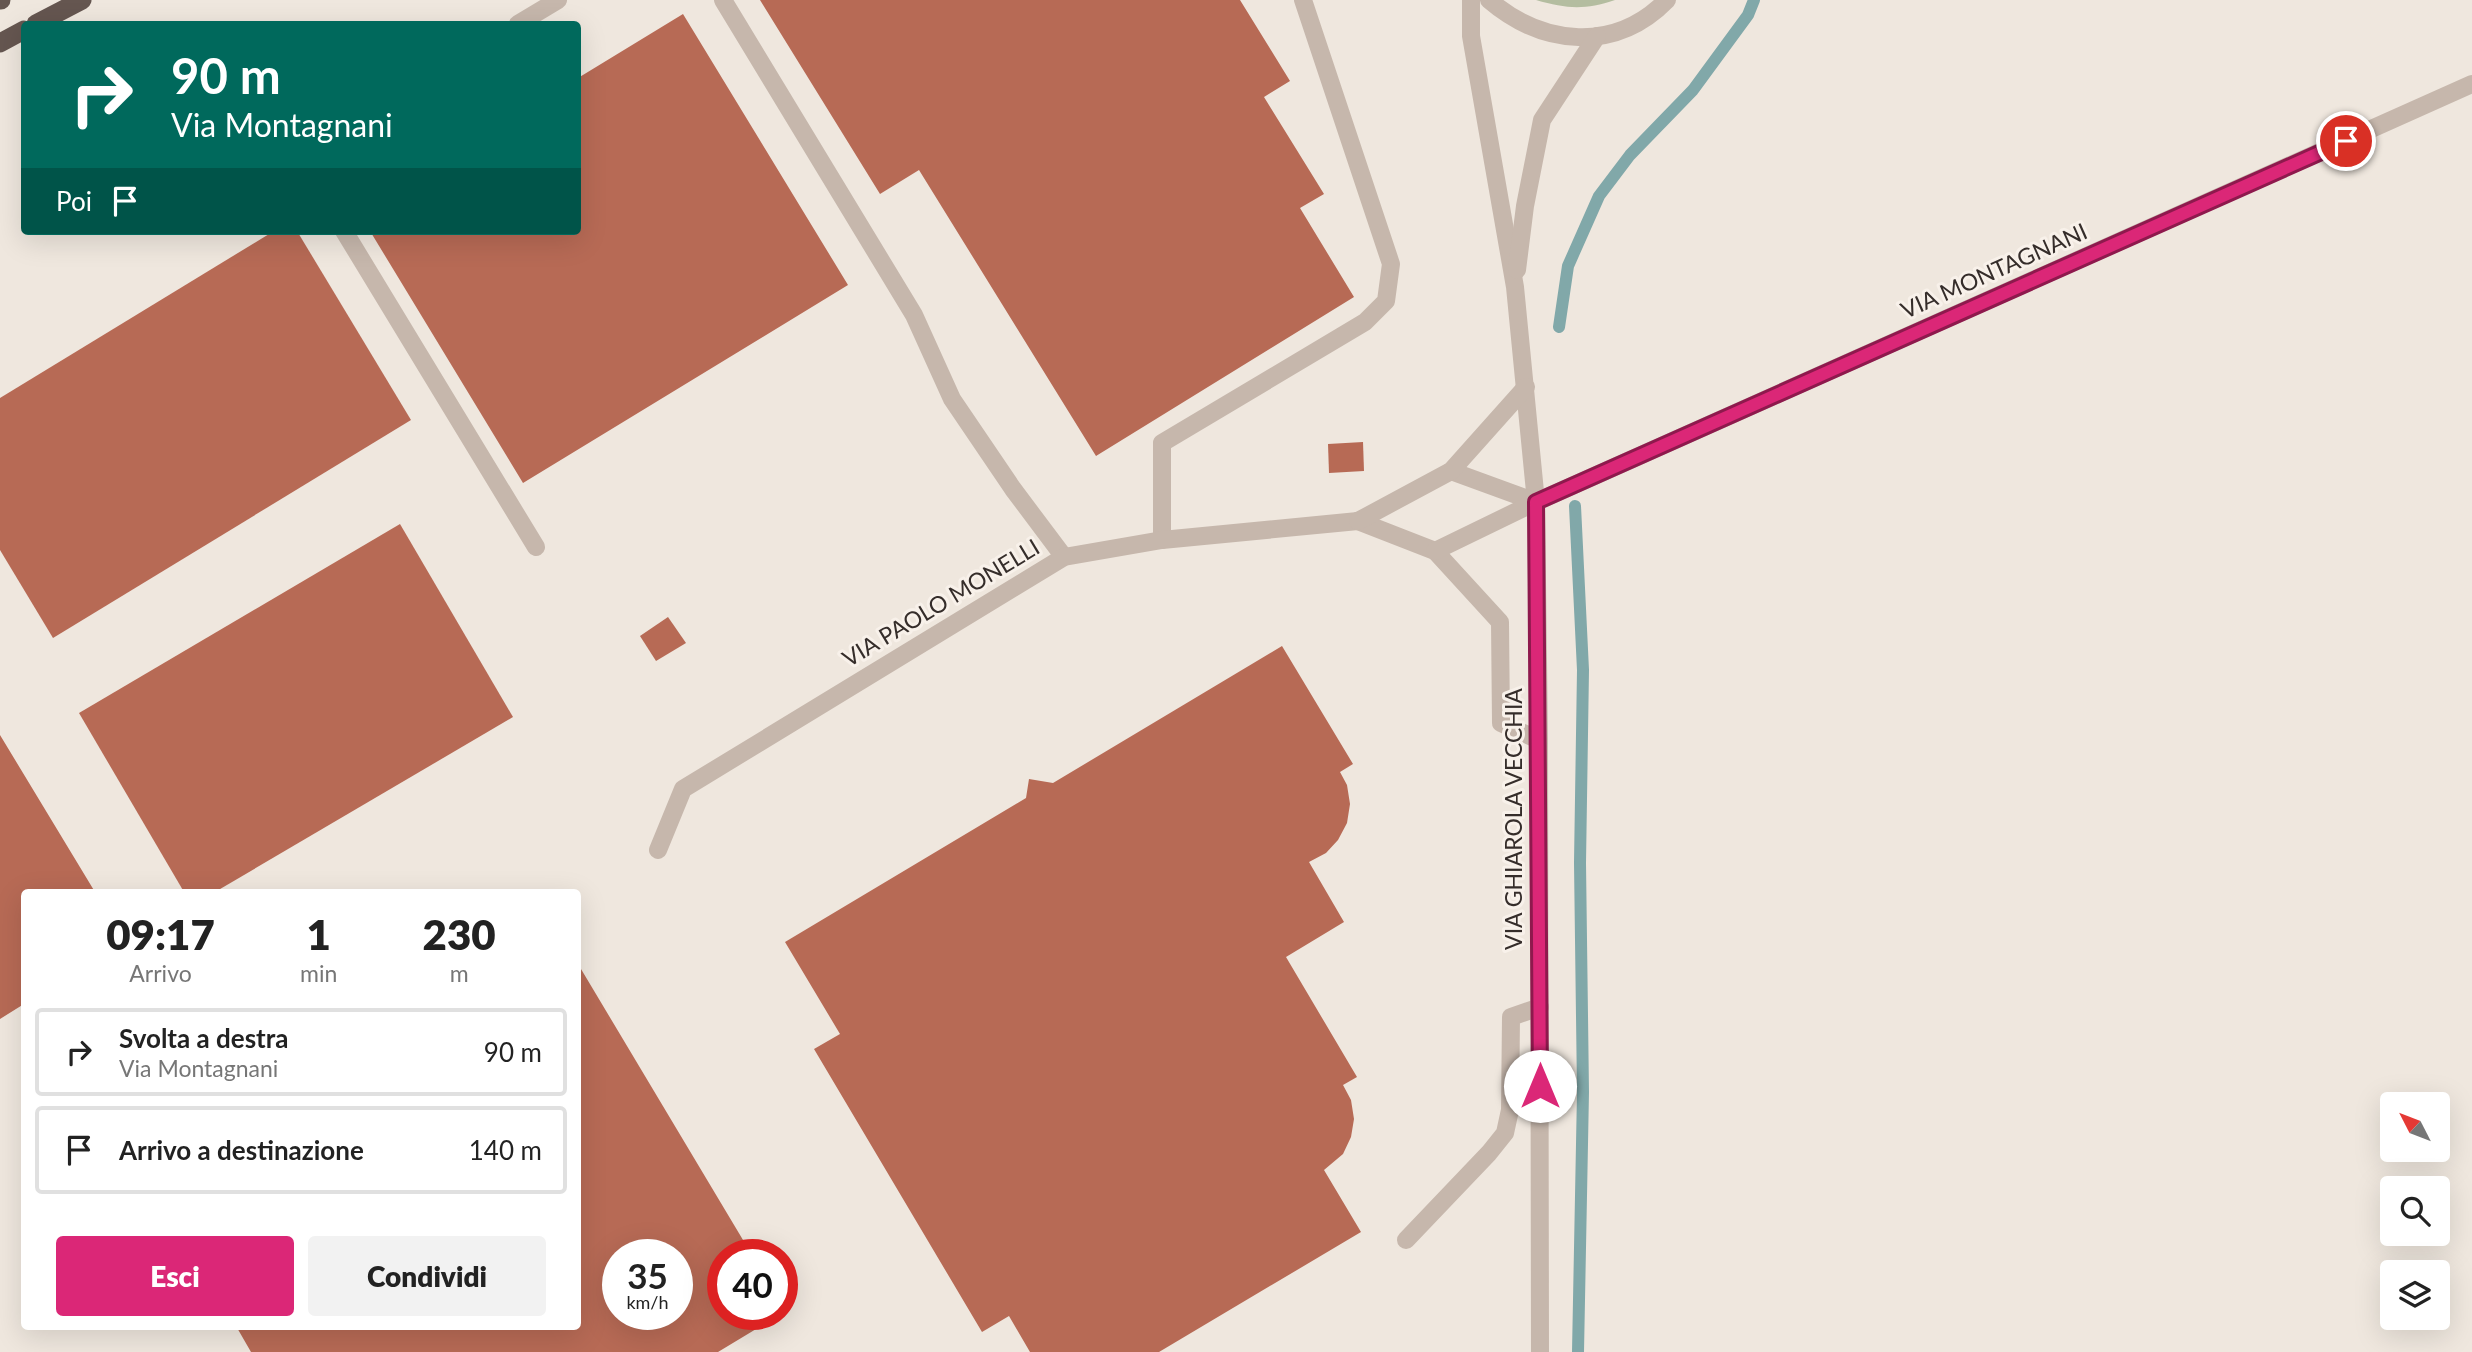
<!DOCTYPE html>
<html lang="it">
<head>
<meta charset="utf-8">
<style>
	:root { --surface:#fff; --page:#f2f2f2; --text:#222; --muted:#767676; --line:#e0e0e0; --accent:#db2777 }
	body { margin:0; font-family:Lato,sans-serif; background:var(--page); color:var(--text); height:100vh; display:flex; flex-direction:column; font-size:26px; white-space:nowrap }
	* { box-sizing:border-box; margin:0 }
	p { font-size:23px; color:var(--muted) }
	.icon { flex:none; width:38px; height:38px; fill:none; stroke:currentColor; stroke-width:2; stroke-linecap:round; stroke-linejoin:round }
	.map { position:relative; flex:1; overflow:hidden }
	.details { position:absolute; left:21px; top:889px; width:560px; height:441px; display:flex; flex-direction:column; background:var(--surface); border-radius:7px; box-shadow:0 7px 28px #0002 }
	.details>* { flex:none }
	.top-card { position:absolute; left:21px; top:21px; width:560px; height:214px; border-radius:7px; box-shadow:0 7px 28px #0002; background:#00695c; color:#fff; overflow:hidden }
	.needle { width:46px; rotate:312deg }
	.buttons { position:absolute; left:2380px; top:1092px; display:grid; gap:14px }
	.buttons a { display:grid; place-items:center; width:70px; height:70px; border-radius:7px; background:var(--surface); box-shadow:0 7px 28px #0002; font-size:35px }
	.speed { position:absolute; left:602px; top:1239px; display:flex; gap:14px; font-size:35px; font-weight:700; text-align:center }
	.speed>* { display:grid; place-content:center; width:91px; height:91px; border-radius:50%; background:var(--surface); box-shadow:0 7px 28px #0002; line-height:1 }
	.speed small { font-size:18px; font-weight:400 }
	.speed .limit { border:10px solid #d22; background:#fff; color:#111 }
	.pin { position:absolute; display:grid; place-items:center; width:60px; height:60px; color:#fff; margin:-30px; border:4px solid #fff; border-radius:50%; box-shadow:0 2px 7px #0007 }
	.me { position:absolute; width:77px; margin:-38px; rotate:0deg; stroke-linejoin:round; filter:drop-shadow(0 0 5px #0008) }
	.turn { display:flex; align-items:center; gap:24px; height:147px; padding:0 35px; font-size:32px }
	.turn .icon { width:91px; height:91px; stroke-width:2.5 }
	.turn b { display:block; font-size:49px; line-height:60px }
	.then { display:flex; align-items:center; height:66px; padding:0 35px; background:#0003; gap:14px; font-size:26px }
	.eta { display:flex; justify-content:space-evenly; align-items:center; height:119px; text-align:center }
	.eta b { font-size:42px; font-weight:800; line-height:49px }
	.action { display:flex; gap:14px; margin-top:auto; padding:14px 35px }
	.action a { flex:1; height:80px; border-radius:7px; background:var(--accent); color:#fff; font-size:28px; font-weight:800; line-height:80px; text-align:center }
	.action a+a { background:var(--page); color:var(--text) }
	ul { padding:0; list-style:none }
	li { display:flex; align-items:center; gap:21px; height:88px; margin:0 14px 10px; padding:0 21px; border:4px solid var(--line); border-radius:7px }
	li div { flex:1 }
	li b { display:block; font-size:26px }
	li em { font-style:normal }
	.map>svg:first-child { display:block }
	.green { fill:#b4bda0 }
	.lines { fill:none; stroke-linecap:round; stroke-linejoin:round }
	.stream { stroke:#81a8a9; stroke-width:12 }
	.building { fill:#b76a55; fill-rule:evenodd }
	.service { stroke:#c6b7ac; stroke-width:18 }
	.minor { stroke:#c6b7ac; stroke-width:18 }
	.tertiary { stroke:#c6b7ac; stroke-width:18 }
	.trunk { stroke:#655650; stroke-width:19 }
	.route-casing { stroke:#8e194d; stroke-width:18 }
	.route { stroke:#db2777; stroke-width:12 }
	.labels { text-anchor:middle; stroke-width:6; stroke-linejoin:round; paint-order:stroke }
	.street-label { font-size:23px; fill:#352d2a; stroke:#f8f1ea }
</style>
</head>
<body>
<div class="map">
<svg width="2472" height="1352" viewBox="0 0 2472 1352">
	<rect width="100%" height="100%" fill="#efe7de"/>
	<path class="green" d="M1536 0H1615C1585 10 1567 9 1536 0Z"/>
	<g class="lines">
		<g class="stream">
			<path d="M1559 327 1568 266 1599 196 1630 155 1693 90 1748 15 1754 0"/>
			<path d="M1575 506 1583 670 1580 863 1583 1092 1578 1352"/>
		</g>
	</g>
	<g class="building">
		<path d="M760 0H1240L1290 81 1264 97 1324 194 1300 208 1354 297 1096 456 919 170 880 194Z"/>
		<path d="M683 14 848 285 523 483 370 231H578V78Z"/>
		<path d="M274 231H297L411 420 53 638 0 550V398Z"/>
		<path d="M1363 442 1364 471 1329 473 1328 444Z"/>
		<path d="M400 524 513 717 215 892H184L79 713Z"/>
		<path d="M668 617 686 643 656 661 640 636Z"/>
		<path d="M1282 646 1353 764 1340 772 1347 785 1350 804 1347 823 1338 840 1326 853 1309 862 1344 922 1286 957 1357 1077 1343 1085 1351 1100 1354 1119 1351 1137 1343 1154 1324 1170 1361 1232 1159 1352H1030L1009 1316 982 1332 814 1049 840 1034 785 942 1026 798 1029 779 1053 783Z"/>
		<path d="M0 735 95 892H24V1004L0 1019Z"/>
		<path d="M578 964 752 1255H723V1314H781L718 1352H251L236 1326H578ZM618 1255H677V1314H618Z"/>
	</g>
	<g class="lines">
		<g class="service">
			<path d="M723 0 914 315 952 399 1013 489 1064 557"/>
			<path d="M518 24 558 0"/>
			<path d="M344 231 536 547"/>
			<path d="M1162 540V443L1365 322 1386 301 1391 264 1303 0"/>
			<path d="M1406 1240 1489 1153 1505 1133 1510 1110 1511 1017 1540 1007"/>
		</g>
		<g class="minor">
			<path d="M1536 502 2472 84"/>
			<path d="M658 850 683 789 1064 557 1162 540 1358 521"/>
		</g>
		<g class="tertiary">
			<path d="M1471 0V36L1515 287 1536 502 1539 740 1540 1352"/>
			<path d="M1489 0C1543 46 1615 53 1667 0"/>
			<path d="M1517 270 1525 206 1542 120 1597 36"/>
			<path d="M1451 471 1536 502"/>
			<path d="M1358 521 1435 551 1500 622 1501 723 1539 740"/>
			<path d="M1358 521 1451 471 1526 387"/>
			<path d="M1435 551 1536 502"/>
		</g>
		<g class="trunk">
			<path d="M0 0H1"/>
			<path d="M36 24 82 0"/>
			<path d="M0 43 24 30"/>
		</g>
	</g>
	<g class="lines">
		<defs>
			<path id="route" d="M1540 1086 1536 502 2346 141"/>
		</defs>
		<use href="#route" class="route-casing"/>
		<use href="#route" class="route"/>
	</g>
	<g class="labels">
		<g class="street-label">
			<text transform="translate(1994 271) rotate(-24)" y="8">VIA MONTAGNANI</text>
			<text transform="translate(941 603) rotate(-31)" y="8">VIA PAOLO MONELLI</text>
			<text transform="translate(1514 819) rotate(-90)" y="8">VIA GHIAROLA VECCHIA</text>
		</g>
	</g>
</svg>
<div class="buttons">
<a><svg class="needle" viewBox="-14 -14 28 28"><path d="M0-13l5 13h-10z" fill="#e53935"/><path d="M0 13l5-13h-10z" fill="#767676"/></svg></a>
<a><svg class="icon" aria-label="search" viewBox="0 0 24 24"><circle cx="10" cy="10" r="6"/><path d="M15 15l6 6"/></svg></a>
<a><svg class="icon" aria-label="layers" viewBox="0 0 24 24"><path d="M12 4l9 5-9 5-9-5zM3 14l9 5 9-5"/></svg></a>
</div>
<div class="speed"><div>35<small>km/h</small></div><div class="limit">40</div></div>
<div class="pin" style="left:2346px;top:141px;background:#d93025"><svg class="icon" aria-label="arrive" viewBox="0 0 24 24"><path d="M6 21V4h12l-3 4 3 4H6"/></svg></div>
<svg class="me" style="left:1540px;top:1086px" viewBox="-20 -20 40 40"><circle r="19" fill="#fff"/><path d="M0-13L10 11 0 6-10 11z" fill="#db2777"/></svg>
<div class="top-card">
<div class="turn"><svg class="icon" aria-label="right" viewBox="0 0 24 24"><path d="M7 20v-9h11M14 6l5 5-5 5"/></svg><div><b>90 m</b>Via Montagnani</div></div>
<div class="then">Poi<svg class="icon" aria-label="arrive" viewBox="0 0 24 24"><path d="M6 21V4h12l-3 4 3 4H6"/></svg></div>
</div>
<section class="details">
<div class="eta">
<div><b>09:17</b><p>Arrivo</p></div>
<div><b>1</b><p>min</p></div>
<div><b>230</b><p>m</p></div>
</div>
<ul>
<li><svg class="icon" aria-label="right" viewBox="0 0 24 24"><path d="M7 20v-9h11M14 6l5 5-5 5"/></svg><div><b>Svolta a destra</b><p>Via Montagnani</p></div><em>90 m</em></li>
<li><svg class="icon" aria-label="arrive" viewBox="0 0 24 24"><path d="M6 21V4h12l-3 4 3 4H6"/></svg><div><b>Arrivo a destinazione</b></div><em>140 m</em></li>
</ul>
<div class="action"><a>Esci</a><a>Condividi</a></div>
</section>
</div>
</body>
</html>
